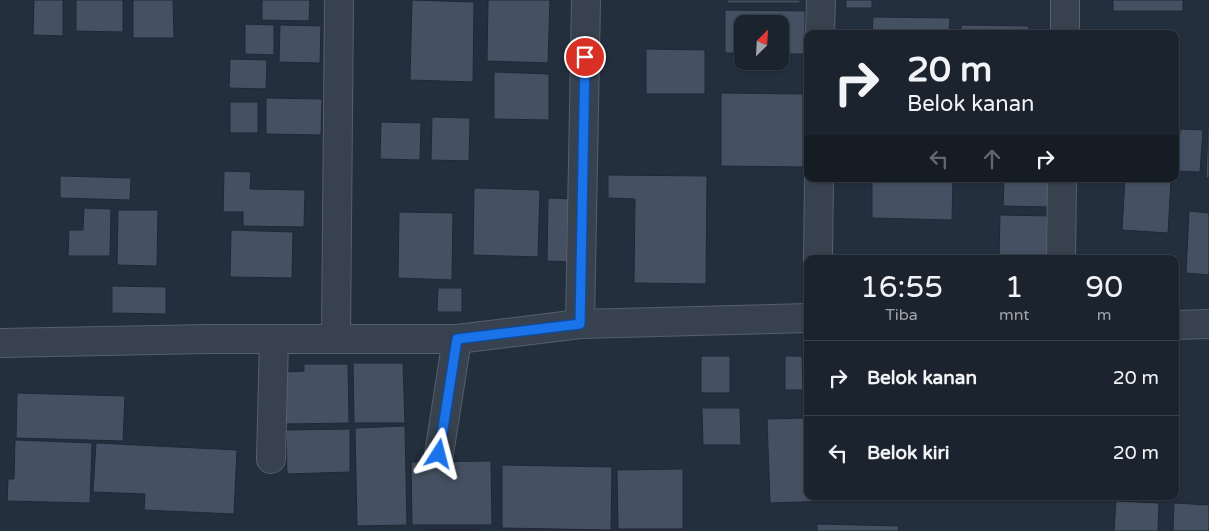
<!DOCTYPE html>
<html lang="id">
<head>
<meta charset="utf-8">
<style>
	:root { --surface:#1b232e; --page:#282f3a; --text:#f1f3f6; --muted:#a0a4aa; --line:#39404a }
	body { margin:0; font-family:"Varela Round",sans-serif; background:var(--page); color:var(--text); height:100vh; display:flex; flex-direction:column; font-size:19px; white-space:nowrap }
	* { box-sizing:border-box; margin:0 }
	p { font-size:16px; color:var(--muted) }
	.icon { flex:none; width:28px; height:28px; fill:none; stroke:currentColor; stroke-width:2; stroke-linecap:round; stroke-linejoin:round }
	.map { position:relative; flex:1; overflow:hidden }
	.side { position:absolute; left:804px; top:255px; width:375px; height:245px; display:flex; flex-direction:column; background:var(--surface); border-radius:10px; box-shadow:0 1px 4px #0004,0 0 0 1px var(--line) }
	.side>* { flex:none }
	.banner { position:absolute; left:804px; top:30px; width:375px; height:152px; border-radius:10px; box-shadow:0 1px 4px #0004,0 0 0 1px var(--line); background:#1b232e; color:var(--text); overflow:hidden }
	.needle { width:32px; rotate:24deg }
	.controls { position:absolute; left:734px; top:15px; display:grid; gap:10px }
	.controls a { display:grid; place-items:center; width:55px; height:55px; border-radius:10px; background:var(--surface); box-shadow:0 1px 4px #0004,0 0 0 1px var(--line); font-size:25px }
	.pin { position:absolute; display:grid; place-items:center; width:42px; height:42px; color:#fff; margin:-21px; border:2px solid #fff; border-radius:50%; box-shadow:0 1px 5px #0007 }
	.me { position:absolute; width:55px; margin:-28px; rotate:9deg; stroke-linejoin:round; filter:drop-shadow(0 0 4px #0008) }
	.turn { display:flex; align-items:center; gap:18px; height:105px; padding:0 20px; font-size:22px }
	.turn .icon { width:65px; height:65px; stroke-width:2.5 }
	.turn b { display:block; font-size:35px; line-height:42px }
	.lanes { display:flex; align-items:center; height:48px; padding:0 20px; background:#0003; justify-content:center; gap:25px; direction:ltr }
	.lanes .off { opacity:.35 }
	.eta { display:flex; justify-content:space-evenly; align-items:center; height:85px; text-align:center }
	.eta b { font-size:30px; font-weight:600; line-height:35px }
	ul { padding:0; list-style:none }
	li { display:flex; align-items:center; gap:15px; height:75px; padding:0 20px; border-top:1px solid var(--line) }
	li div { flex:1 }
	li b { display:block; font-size:19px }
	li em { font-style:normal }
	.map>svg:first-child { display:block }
	.building { fill:#455162; stroke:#1f2835 }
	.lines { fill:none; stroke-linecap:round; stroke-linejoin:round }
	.minor-casing { stroke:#565f6c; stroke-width:30 }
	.minor { stroke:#38414e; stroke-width:28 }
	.route-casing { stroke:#114b97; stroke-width:12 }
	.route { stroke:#1a73e8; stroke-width:9 }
</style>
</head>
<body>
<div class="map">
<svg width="1209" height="531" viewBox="0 0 1209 531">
	<rect width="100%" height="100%" fill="#242f3e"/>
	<g class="building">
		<path d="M34 0H63V36L33 35Z"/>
		<path d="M76 0H123V32L76 31Z"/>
		<path d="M133 0H173L174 38H133Z"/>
		<path d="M262 0H310L309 21 262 20Z"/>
		<path d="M412 0 474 2 473 82 410 80Z"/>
		<path d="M488 0H550L548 63 487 61Z"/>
		<rect x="727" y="0" width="73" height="3"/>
		<rect x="846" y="0" width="26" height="8"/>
		<rect x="1113" y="0" width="70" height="11"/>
		<path d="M725 10 805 11V54H780V24H742V53H725Z"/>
		<path d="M873 17 950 18 949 34H872Z"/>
		<path d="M245 24 274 25V55L245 54Z"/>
		<path d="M280 25 321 26 320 63 279 62Z"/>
		<path d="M961 25 1029 26V34H961Z"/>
		<path d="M646 49 705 50V94H646Z"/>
		<path d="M230 59 267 60 266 89 229 88Z"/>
		<path d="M1175 69H1177L1175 105Z"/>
		<path d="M494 72 549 74V120L494 119Z"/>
		<path d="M721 93 803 94V167L721 166Z"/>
		<path d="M266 98 322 99 321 135 266 134Z"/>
		<rect x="230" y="102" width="28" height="31"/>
		<path d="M432 117 470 118 469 161 431 160Z"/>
		<path d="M381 122 421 123 420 160 380 159Z"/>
		<path d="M1208 128H1209V178H1206Z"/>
		<path d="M1180 129 1203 130 1200 172 1178 171Z"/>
		<path d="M224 171 251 172 250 189 305 190 304 227 243 226V212H223Z"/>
		<path d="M608 175 707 176 706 284 634 283 635 199 608 198Z"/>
		<path d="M60 176 131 178 130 200 60 198Z"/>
		<path d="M872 179H953L952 220 872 218Z"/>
		<path d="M1004 179H1050V207L1003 206Z"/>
		<path d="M1125 179H1171L1168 233 1122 230Z"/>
		<path d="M474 188 540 190 538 257 473 255Z"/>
		<path d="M548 198 575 199 574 262 547 261Z"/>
		<path d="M84 208 111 209 110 256H68L69 230H83Z"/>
		<path d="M118 210H158L157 266 117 265Z"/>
		<path d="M1189 211 1209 213V275L1186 273Z"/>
		<path d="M399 212 453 213 452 280 398 278Z"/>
		<path d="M1000 215 1050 216V259H999Z"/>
		<path d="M231 230 293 232 292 278 230 277Z"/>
		<path d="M112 286 166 287V314L112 313Z"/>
		<path d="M438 288H462V312H437Z"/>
		<rect x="806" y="343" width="2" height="29"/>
		<rect x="701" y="356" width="29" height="37"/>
		<path d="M785 356H802L803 390H785Z"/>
		<path d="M353 363H403L405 423H354Z"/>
		<path d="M304 364H348L349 423 285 424V372L304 371Z"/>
		<path d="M17 393 125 396 123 441 16 438Z"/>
		<path d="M702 408H740L741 445H703Z"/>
		<path d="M808 418V496H831L832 501 770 503 767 419Z"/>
		<path d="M405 426 407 525 357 526 355 428Z"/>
		<path d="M350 429V472L287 474 286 430Z"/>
		<path d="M15 440 92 443 90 503 7 501 8 479H14Z"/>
		<path d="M96 443 237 450 234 514 144 510 145 494 93 492Z"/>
		<path d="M491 461 492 525H412L411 462Z"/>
		<path d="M502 465 612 467 611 530 502 528Z"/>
		<path d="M683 469V529H618L617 470Z"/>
		<path d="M1116 501 1159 503 1158 531H1114Z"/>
		<path d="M1174 503 1209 505V531H1173Z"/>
		<path d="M817 524 899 526 898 531H817Z"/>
		<rect x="426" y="530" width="51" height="1"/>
	</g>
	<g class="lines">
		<defs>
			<g id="minor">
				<path d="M820 34 821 0"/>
				<path d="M1065 34V0"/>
				<path d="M818 259 819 179"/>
				<path d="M1061 259 1062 179"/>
				<path d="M580 324 586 0"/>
				<path d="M1175 325 1209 324"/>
				<path d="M336 338 339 0"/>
				<path d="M0 343 208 339H457L580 324 808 318"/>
				<path d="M439 454 457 339"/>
				<path d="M271 459 274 339"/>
			</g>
		</defs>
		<use href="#minor" class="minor-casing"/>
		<use href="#minor" class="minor"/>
	</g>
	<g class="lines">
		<defs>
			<path id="route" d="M439 454 457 339 580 324 585 57"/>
		</defs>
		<use href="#route" class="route-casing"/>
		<use href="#route" class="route"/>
	</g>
</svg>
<div class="controls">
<a><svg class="needle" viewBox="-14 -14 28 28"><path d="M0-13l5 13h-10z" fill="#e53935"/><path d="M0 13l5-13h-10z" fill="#a0a4aa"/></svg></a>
</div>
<div class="pin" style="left:585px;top:57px;background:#d93025"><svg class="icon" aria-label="arrive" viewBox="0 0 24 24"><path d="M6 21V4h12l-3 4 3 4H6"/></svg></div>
<svg class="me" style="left:439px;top:454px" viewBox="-20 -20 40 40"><path d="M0-17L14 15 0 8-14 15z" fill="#1a73e8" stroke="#fff" stroke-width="4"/></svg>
<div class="banner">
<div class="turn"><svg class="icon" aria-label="right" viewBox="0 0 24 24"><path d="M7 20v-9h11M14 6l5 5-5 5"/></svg><div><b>20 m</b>Belok kanan</div></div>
<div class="lanes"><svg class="icon off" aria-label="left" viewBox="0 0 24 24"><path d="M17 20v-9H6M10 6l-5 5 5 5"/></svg><svg class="icon off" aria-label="ahead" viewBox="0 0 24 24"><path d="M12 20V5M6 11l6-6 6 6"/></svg><svg class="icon" aria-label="right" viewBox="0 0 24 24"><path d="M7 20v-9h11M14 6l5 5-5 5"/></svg></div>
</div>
<section class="side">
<div class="eta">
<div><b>16:55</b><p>Tiba</p></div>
<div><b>1</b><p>mnt</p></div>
<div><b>90</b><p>m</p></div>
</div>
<ul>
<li><svg class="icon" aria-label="right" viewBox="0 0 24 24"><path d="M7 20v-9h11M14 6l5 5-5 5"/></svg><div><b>Belok kanan</b></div><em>20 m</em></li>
<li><svg class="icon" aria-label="left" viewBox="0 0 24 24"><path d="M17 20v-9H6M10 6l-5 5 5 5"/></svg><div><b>Belok kiri</b></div><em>20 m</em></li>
</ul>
</section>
</div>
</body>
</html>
